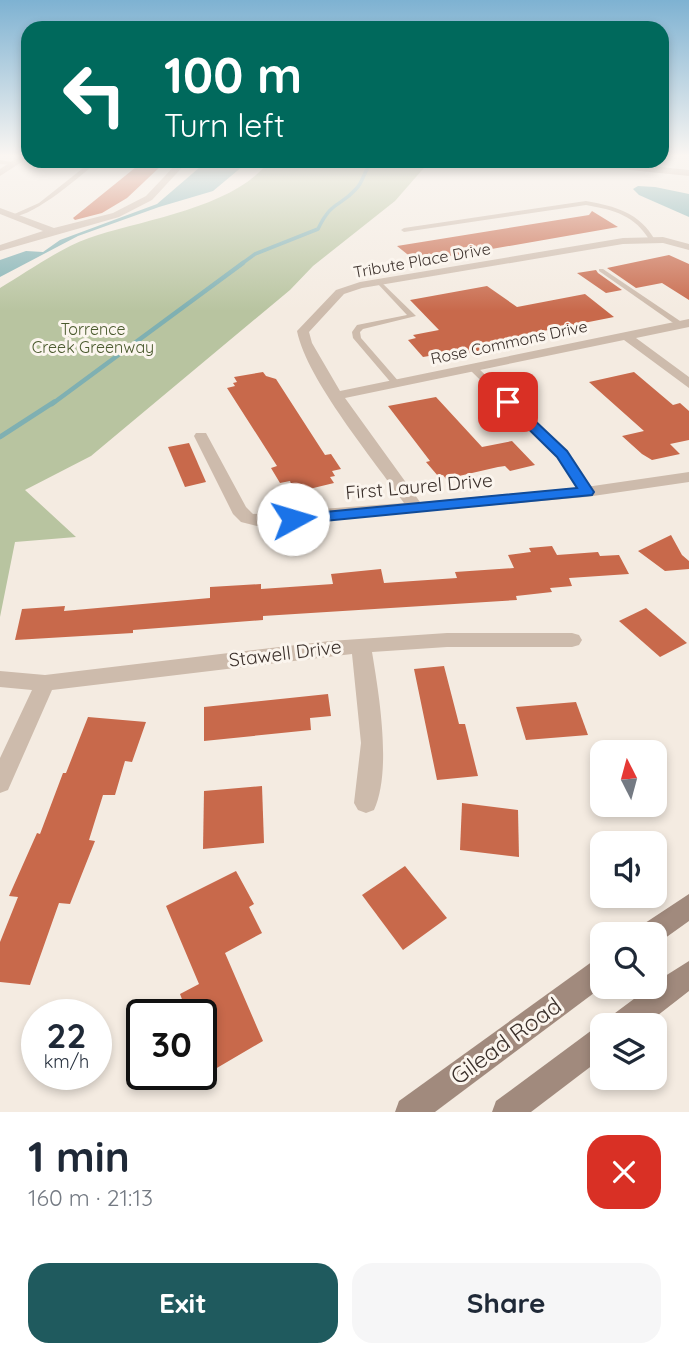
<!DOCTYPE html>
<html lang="en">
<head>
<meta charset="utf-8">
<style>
	:root { --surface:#fff; --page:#f6f6f7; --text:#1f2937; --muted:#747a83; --accent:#1f5a5e }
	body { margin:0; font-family:Quicksand,sans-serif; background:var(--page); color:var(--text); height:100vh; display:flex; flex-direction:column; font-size:26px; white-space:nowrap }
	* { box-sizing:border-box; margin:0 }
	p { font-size:23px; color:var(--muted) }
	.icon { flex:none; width:38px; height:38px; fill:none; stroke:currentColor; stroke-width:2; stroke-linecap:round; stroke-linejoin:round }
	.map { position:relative; height:1112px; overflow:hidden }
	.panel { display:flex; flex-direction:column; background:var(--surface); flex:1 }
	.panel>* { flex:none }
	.banner { position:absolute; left:21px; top:21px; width:648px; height:147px; border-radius:21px; box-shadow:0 4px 10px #0003; background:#00695c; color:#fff; overflow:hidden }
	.needle { width:46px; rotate:354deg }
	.controls { position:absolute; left:590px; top:740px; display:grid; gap:14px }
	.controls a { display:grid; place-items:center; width:77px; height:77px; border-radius:14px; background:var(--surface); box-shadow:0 4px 10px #0003; font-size:35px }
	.speed { position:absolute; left:21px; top:999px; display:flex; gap:14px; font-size:35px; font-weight:700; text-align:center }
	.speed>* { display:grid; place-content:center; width:91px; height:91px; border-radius:50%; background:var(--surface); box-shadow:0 4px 10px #0003; line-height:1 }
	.speed small { font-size:18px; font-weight:400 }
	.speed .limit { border:4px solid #111; border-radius:10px; background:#fff; color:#111 }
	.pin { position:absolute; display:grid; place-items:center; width:60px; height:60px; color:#fff; margin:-30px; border-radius:14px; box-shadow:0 4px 10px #0006 }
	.me { position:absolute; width:77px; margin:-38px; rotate:84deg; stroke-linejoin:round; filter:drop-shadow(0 0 5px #0008) }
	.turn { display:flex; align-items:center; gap:24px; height:147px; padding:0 28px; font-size:32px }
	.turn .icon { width:91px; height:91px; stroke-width:2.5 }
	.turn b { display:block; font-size:49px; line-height:60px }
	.round { display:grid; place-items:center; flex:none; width:74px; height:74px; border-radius:21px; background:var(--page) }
	.overview { display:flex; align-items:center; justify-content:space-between; height:119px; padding:0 28px }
	h1 { font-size:42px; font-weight:700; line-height:52px }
	.cta { display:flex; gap:14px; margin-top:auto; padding:14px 28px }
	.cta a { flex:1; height:80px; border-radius:21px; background:var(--accent); color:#fff; font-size:28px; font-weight:700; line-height:80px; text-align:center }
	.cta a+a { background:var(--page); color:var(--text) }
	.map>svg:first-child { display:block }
	.green { fill:#b8c4a0 }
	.water { fill:#7fb0b2 }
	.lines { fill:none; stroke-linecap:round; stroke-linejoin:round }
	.stream-far2 { stroke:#7fb0b2; stroke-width:3.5 }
	.stream-far1 { stroke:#7fb0b2; stroke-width:4.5 }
	.stream { stroke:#7fb0b2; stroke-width:5 }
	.building { fill:#c8694b }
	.service { fill:#cdbbac; fill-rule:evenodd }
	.minor { fill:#cdbbac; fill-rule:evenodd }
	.secondary { fill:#a18a7d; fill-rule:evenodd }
	.route { fill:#1a73e8; stroke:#114b97; stroke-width:2 }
	.labels { text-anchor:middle; stroke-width:6; stroke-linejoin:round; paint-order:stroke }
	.far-street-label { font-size:16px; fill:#3b302b; stroke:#fbf5ee }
	.far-park-label { font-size:16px; fill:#4a5a2e; stroke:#fbf5ee }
	.street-label { font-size:19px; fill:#3b302b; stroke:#fbf5ee }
	.near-street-label { font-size:23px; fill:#3b302b; stroke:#fbf5ee }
</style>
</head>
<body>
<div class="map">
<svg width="689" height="1112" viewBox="0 0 689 1112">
	<rect width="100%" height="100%" fill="#f4ebe1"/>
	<path class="green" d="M269 161H430L395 201 313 266 290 290 91 456 25 490 76 537 15 542 0 617V288C27 272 60 248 89 238 141 220 235 208 269 161Z"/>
	<g class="water">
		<path d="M207 161H249L213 191 159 207 78 236 0 277V260L26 251 43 252 60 240 157 204Z"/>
		<path d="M638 186 655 187 689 194V217L639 195 633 189Z"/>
	</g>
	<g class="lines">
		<path class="stream-far2" d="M240 265 255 254 318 229C332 200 339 208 356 189 365 180 363 169 374 161"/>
		<path class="stream-far1" d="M52 404 243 263"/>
		<path class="stream" d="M0 437 54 402"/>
	</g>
	<g class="building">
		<path d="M141 163 162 165 127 198 102 213 75 220 73 218Z"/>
		<path d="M592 211 618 227 417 262 397 246 589 215Z"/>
		<path d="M669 255 689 264V300L662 283 636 288 607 268Z"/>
		<path d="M596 270 598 273 622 290 606 293 577 273Z"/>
		<path d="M487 286 517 307 585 294 614 317 503 339 504 340 498 341 503 346 457 355 433 360 429 356 423 357 408 340 416 338 413 335 439 330 410 300Z"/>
		<path d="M263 372 266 376 276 379 325 455 331 454 341 469 332 471 335 476 330 477 334 483 301 491 297 485 292 486 290 481 280 483 271 468 277 466 227 388 235 386 233 383 237 382 234 377Z"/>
		<path d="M634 372 673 405 680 403 689 411V440L670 444 680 454 652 460 642 454 622 436 644 431 589 382Z"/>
		<path d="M436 397 482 447 512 441 535 465 510 471 505 466 498 467 446 479 443 475 438 476 426 462 430 461 388 406Z"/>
		<path d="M189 443 206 482 185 487 168 447Z"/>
		<path d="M671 535 682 555 689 561V569L665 571 638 551Z"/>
		<path d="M552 546 557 555 598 552 600 556 619 555 629 574 569 578 572 586 550 588 552 592 516 596 517 600 263 616V620L133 630V633L15 640 22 609 65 606 64 611 210 598V587L261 584V589L333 584 331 574 381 569 384 583 457 578 455 572 514 568 508 555 531 552 529 548Z"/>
		<path d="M646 608 687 643 660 657 619 621Z"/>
		<path d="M444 666 459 724H465L478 776 437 780 414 669Z"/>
		<path d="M328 694 331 716 310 718 311 730 204 741V707Z"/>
		<path d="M576 702 588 735 526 740 516 707Z"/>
		<path d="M88 717 146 722 132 762 125 761 115 795H103L89 840 95 841 70 904 59 903 30 985 0 982V942L18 897 9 896 37 833 40 834 63 773H66Z"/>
		<path d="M262 786 264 843 203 849 204 791Z"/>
		<path d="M462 803 518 810 519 857 460 850Z"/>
		<path d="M405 866 447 918 403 950 362 895Z"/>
		<path d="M236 871 254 904 249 907 262 933 225 953 263 1041 210 1072 201 1049V1015H188L180 994 199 984 166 906Z"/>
	</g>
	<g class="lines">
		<g class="service">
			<path d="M0 160 18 163 15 165 0 164Z"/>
			<path d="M92 161H98C82 175 29 221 10 216L39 203Z"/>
			<path d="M586 201C615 206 640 213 655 240L650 241C635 215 614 210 586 205L404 232 401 230 404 228Z"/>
			<path d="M599 269H603L686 325 679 327 599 271Z"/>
			<path d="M379 280 416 316 363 329 360 332 361 338 400 383 396 385H393L353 338 352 332 357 325 407 315 377 283V281Z"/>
			<path d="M470 366H476L565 452 591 492 589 494H583L558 456 470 370Z"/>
		</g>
		<g class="minor">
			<path d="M20 156 28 158 0 176V169Z"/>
			<path d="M179 161H188L152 200 119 217 0 251V245L43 231 0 214V208L54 228 113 213 146 196Z"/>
			<path d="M504 161 621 163 689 170V176L621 169 508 164Z"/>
			<path d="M663 237 689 244V250L663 243 623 244 362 288 344 294 309 332 312 343 340 391 689 319V327L636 338 689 377V388L624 340 345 398 420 502 586 487 689 472V482L586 497 257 526 241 522 233 514 194 436 196 433H206L246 507 253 514 404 503C374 460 307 380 297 331L336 290 360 282 623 238Z"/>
			<path d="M447 633H572L579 635 582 640 579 645 572 647H447L372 652C379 694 392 771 374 810L366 813 358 810 354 803 361 743 352 654 52 690 8 790 0 793V758L32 690 0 687V671L45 675 330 641Z"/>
		</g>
		<g class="secondary">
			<path d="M689 894V921L654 946V934H638L642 925Z"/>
			<path d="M602 957V987L435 1112H395L399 1101 593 961Z"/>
			<path d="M689 961V991L644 1026H607L611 1016 650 987H654V983Z"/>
			<path d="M602 1026V1058L531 1112H492L496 1101 592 1030Z"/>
		</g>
	</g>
	<linearGradient id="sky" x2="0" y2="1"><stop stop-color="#7eb2d2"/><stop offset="0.5" stop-color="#faf6f2"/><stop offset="1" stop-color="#faf6f2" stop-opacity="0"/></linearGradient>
	<rect width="689" height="311" fill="url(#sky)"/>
	<path class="route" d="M508 398 513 400 567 451 594 492 592 495 293 524 285 519 293 515 577 488 557 457 504 405 502 402Z"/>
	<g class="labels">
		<g class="far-street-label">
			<text transform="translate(422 260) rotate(-10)" y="6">Tribute Place Drive</text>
			<text transform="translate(509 342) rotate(-12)" y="6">Rose Commons Drive</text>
		</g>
		<g class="far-park-label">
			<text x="93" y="335">Torrence<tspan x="93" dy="18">Creek Greenway</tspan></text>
		</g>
		<g class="street-label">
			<text transform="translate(419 486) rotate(-5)" y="7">First Laurel Drive</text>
			<text transform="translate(285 653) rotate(-7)" y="7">Stawell Drive</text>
		</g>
		<g class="near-street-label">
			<text transform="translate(506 1041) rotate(-36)" y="8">Gilead Road</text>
		</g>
	</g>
</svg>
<div class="controls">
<a><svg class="needle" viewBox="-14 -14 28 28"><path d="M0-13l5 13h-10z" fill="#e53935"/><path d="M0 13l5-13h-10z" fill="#747a83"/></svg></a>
<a><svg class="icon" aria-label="sound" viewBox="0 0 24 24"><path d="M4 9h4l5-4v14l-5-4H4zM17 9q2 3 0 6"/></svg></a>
<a><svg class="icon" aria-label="search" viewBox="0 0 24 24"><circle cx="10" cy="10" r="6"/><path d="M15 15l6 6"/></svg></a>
<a><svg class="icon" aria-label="layers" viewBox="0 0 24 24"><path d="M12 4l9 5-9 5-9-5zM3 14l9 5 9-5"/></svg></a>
</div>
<div class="speed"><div>22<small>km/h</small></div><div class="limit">30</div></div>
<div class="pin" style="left:508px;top:402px;background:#d93025"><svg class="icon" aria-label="arrive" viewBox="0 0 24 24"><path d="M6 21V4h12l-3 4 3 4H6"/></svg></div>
<svg class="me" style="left:293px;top:519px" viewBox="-20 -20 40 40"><circle r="19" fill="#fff"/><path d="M0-13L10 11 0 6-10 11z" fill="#1a73e8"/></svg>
<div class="banner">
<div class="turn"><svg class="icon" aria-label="left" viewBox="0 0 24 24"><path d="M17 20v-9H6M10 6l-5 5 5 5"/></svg><div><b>100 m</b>Turn left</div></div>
</div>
</div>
<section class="panel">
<div class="overview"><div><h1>1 min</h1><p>160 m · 21:13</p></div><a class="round" style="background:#d93025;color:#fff"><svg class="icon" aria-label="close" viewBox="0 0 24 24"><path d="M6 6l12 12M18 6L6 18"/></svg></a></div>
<div class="cta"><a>Exit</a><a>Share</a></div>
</section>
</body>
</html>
